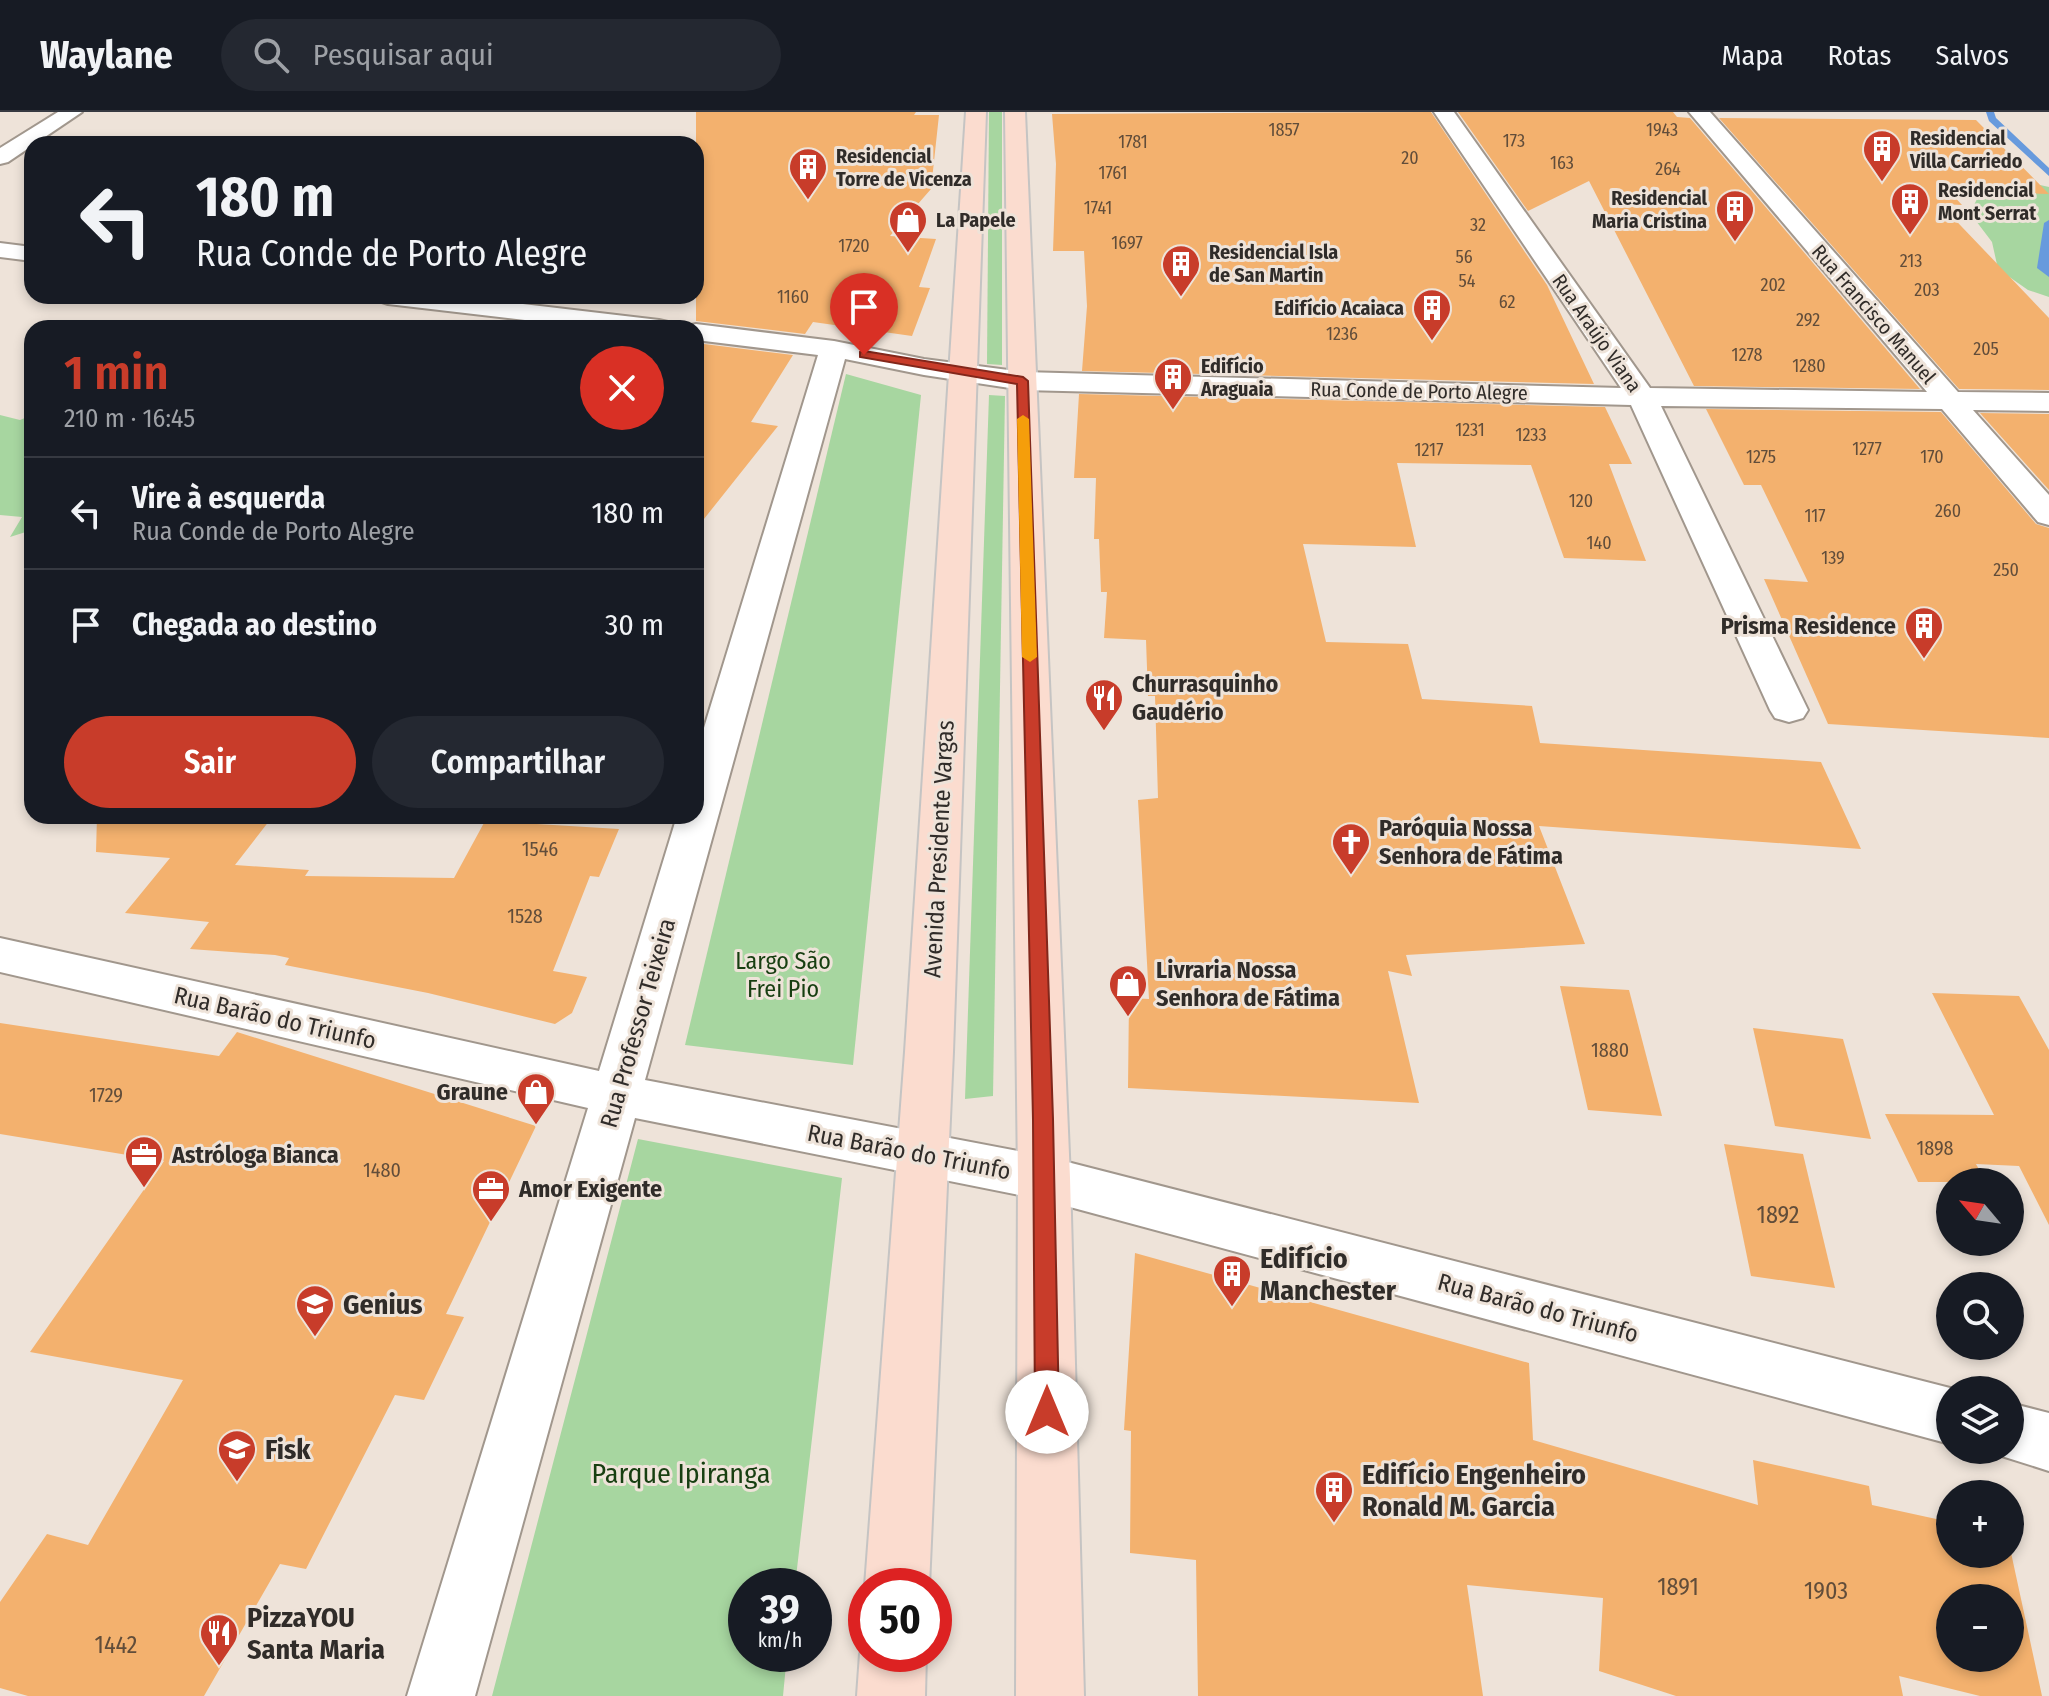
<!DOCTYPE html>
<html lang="pt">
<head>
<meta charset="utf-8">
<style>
	:root { --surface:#171b24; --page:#242831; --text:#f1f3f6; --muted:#9ea1a6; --line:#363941; --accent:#c83c2a }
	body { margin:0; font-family:"Fira Sans Condensed",sans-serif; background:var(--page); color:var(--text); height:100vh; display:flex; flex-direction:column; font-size:30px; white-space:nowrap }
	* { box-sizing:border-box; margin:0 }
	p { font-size:26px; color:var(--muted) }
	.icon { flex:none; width:44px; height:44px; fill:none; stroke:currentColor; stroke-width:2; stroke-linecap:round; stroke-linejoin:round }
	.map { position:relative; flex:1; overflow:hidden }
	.sheet { position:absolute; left:24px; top:208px; width:680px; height:504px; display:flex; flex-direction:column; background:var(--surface); border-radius:24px; box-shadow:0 4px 12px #0003 }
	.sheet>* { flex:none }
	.hud { position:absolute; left:24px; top:24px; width:680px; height:168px; border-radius:24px; box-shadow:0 4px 12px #0003; background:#171b24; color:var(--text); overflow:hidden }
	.needle { width:52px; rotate:299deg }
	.tools { position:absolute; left:1936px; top:1056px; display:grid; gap:16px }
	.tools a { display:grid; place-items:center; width:88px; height:88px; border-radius:50%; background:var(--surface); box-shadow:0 4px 12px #0003; font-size:40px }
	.speed { position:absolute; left:728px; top:1456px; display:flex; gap:16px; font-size:40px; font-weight:700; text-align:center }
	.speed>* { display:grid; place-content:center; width:104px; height:104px; border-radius:50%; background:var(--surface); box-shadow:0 4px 12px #0003; line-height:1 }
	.speed small { font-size:20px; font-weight:400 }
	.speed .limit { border:12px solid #d22; background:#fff; color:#111 }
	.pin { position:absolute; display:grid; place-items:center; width:68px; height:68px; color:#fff; margin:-82px -34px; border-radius:50% 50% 50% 0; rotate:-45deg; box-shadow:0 0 8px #0007 }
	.pin .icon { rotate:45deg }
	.me { position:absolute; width:88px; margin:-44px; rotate:0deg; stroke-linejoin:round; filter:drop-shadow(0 0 6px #0008) }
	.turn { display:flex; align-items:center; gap:28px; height:168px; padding:0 40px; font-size:36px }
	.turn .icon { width:104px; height:104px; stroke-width:2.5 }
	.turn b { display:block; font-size:56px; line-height:68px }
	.round { display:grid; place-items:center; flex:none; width:84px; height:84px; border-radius:42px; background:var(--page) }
	.summary { display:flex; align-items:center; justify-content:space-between; height:136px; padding:0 40px }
	h1 { font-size:48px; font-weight:600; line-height:60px; color:var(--accent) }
	.button { display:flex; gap:16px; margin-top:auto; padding:16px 40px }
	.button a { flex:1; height:92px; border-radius:48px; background:var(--accent); color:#fff; font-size:32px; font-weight:600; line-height:92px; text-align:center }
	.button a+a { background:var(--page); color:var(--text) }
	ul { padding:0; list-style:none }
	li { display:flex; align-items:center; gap:24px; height:112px; padding:0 40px; border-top:2px solid var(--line) }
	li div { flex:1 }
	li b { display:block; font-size:30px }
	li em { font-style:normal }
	header { display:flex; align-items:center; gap:48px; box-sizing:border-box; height:112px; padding:0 40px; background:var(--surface); border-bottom:2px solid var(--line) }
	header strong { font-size:38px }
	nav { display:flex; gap:44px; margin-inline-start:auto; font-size:28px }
	.search { width:560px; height:72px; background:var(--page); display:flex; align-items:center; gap:20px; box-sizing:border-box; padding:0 28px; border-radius:44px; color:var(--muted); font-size:30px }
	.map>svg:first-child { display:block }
	.green { fill:#a7d6a0 }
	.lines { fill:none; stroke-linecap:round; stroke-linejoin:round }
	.stream { fill:#679add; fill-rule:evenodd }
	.building { fill:#f3b16e; fill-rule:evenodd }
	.minor-casing { stroke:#a1978d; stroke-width:4 }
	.major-casing { stroke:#c5c4c3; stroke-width:4 }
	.minor { fill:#fff; fill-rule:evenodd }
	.major { fill:#fbdccf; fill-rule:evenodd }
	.route { fill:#c83c2a; stroke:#82271b; stroke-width:2 }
	.slow { fill:#f59e0b }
	.labels { text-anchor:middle; stroke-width:6; stroke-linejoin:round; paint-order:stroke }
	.far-number-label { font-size:18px; fill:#614d3a }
	.far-poi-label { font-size:20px; font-weight:bold; fill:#302c29; stroke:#eee3d9; text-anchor:start }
	.far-street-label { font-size:20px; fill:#302c29; stroke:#eee3d9 }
	.number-label { font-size:20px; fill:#614d3a }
	.poi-label { font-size:24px; font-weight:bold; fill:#302c29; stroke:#eee3d9; text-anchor:start }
	.street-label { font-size:24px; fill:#302c29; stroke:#eee3d9 }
	.park-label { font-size:24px; fill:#173f11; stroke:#eee3d9 }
	.near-number-label { font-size:24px; fill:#614d3a }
	.near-poi-label { font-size:28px; font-weight:bold; fill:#302c29; stroke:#eee3d9; text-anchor:start }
	.near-park-label { font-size:28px; fill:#173f11; stroke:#eee3d9 }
</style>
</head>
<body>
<header>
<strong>Waylane</strong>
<div class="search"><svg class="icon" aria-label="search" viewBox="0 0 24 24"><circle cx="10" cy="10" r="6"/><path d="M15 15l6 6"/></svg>Pesquisar aqui</div>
<nav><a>Mapa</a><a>Rotas</a><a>Salvos</a></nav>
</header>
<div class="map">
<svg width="2049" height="1584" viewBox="0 0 2049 1584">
	<rect width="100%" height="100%" fill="#eee3d9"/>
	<g class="green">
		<path d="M989 0H1002V253L987 252Z"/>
		<path d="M2040 73 2049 75V185L2028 178 1998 157 1992 130 1970 101 1978 85 2010 76 2015 81Z"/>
		<path d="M846 262 921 283 853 953 685 933Z"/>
		<path d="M989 283 1005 284 993 984 965 987Z"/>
		<path d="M0 303 20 308 32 303V418L10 425 22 405 0 403Z"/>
		<path d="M638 1027 842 1066 795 1474H746V1542H787L783 1584H492Z"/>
	</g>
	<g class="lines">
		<g class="stream">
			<path d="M1986 0H1994L1996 6 2049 56V64L1989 9Z"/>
			<path d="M2049 108V165L2037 156 2044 111Z"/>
		</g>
	</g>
	<g class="building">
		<path d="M696 0H916L914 3H939L931 77 890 124 936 127 919 175 930 176 912 224 813 210 805 222 696 209Z"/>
		<path d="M1431 0 1547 173 1594 272 1082 259 1087 194 1084 139H1053L1056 52 1052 2Z"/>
		<path d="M1458 0H1673L1677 5 1690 6 1920 277 1694 274 1589 69 1528 99Z"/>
		<path d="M1719 6 1976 8 2049 82 1949 79 1962 93 1940 92 2049 206V278L1959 277Z"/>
		<path d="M696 231 793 243 751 310 778 314 696 417Z"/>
		<path d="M1079 282 1605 295 1632 352H1609L1646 449 1564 446 1531 353 1397 351 1416 435 1303 432 1326 530 1408 532 1422 587 1532 594 1540 631 1821 650 1861 737 1539 714 1585 832 1406 843 1412 864 1388 859 1419 991 1128 976 1129 886 1149 887 1138 688 1158 686 1155 584H1148L1146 528 1104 526 1107 480H1101L1099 427H1094L1096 366H1074Z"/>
		<path d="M1706 297 1941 300 2036 412 2049 416V626L1828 612 1764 467 1808 470 1761 373H1744Z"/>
		<path d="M1980 301 2049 302V378Z"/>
		<path d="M97 704H273L235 753 309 758 305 764 454 766 485 709 619 717 599 765 590 764 553 859 587 865 572 901 555 912 428 881 285 853 289 846 275 843 190 837 209 810 125 801 170 746 96 740Z"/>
		<path d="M1560 874 1629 878 1662 1004 1588 998Z"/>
		<path d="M1932 881 2019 884 2049 938V1113L2019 1054 1976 1052 1986 1070H1918L1885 1002 1994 1003Z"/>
		<path d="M0 911 219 944 237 920 536 1014 446 1202 464 1205 424 1288 395 1283 306 1457 280 1452 204 1584H28L0 1576V1490L47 1422 88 1433 183 1268 30 1240 164 1049 0 1022Z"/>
		<path d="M1753 916 1843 927 1871 1027 1775 1014Z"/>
		<path d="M1724 1032 1803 1042 1835 1176 1751 1164Z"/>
		<path d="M1135 1141 1529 1251 1533 1328 1758 1393 1753 1348 1869 1374 1872 1393 1950 1410V1442H2010V1436L2042 1584H1980L1899 1564 1903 1584H1676L1599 1559 1603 1486 1467 1473 1483 1584H1198L1196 1448 1130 1441 1131 1319 1124 1318ZM1950 1486H2010V1546H1950Z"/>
	</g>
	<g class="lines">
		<defs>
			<g id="minor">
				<path d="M58 0H82L8 50 0 52V36Z"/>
				<path d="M1434 0H1454L1650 276 1927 280 1689 0H1710L1958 280 2049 281V299L1973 298 2049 383V413L2038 410 1942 297 1661 294 1808 598 1803 606 1789 610 1775 606 1770 598 1631 293 1023 278 924 263 845 247 645 968 1044 1044 1950 1276 1956 1278H1950V1332L1044 1088 635 1006 475 1584H407L588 996 0 860V826L599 959 677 704H696V642L818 243 696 228V216L686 214 696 212 834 229 924 247 1023 260 1621 276Z"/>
				<path d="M0 131 32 135V149L0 145Z"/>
				<path d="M375 184H454L659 208 668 210 672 216H592L388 192 379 189Z"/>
				<path d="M2010 1291 2049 1301V1359L1989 1340 1988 1338H2010Z"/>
			</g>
			<g id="major">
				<path d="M966 0H986L953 940 929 1474H866V1477L865 1474 905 940Z"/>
				<path d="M1005 0H1025L1070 1066 1084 1584H1016L1018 1066Z"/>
				<path d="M866 1527V1542H926L925 1584H857L860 1542Z"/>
			</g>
		</defs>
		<use href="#minor" class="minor-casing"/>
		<use href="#major" class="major-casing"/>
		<use href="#minor" class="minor"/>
		<use href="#major" class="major"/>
	</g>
	<path class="route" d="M864 239 1023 265 1028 269 1053 1007 1059 1300 1056 1308 1047 1311 1038 1308 1035 1300 1033 1007 1017 272 860 245V240Z"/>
	<path class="slow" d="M1023 303 1029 307 1037 545 1030 550 1022 545 1017 307Z"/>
	<defs>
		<symbol id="building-pin" viewBox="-11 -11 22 30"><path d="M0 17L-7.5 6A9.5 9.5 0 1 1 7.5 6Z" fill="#c83c2a" stroke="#eee3d9"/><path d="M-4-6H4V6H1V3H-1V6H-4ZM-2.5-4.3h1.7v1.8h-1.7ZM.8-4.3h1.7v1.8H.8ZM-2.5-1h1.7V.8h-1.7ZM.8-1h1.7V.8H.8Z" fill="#fff"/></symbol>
		<symbol id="shop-pin" viewBox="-11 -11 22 30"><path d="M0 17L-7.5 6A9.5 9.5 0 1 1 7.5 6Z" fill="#c83c2a" stroke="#eee3d9"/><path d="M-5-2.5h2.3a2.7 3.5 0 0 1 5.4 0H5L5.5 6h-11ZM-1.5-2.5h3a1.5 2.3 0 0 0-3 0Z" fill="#fff"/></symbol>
		<symbol id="restaurant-pin" viewBox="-11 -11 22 30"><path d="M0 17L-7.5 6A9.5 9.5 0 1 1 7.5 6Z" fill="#c83c2a" stroke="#eee3d9"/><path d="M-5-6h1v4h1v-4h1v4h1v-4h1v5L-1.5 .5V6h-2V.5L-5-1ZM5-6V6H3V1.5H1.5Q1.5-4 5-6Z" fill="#fff"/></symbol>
		<symbol id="church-pin" viewBox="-11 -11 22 30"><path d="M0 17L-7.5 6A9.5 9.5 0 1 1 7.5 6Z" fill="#c83c2a" stroke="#eee3d9"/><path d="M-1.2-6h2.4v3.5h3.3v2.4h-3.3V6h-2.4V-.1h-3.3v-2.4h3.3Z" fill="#fff"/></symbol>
		<symbol id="office-pin" viewBox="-11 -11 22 30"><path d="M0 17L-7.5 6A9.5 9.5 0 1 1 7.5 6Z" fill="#c83c2a" stroke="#eee3d9"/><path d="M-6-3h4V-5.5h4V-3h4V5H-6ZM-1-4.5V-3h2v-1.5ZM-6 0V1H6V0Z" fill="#fff"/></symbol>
		<symbol id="school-pin" viewBox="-11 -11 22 30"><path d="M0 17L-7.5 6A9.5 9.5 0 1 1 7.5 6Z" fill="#c83c2a" stroke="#eee3d9"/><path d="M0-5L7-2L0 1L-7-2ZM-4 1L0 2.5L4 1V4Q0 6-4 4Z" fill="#fff"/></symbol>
	</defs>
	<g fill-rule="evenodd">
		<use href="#building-pin" x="1860" y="15" width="44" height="60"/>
		<use href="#building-pin" x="786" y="33" width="44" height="60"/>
		<use href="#building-pin" x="1888" y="68" width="44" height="60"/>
		<use href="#building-pin" x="1713" y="75" width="44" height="60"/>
		<use href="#shop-pin" x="886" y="86" width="44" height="60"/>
		<use href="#building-pin" x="1159" y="130" width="44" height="60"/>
		<use href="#building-pin" x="1410" y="174" width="44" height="60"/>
		<use href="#building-pin" x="1151" y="243" width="44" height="60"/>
		<use href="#building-pin" x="1902" y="492" width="44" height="60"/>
		<use href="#restaurant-pin" x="1082" y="564" width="44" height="60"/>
		<use href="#church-pin" x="1329" y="708" width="44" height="60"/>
		<use href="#shop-pin" x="1106" y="850" width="44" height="60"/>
		<use href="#shop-pin" x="514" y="958" width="44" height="60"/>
		<use href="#office-pin" x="122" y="1021" width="44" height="60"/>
		<use href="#office-pin" x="469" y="1055" width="44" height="60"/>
		<use href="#building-pin" x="1210" y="1140" width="44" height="60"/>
		<use href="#school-pin" x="293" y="1170" width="44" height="60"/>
		<use href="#school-pin" x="215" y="1315" width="44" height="60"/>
		<use href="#building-pin" x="1312" y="1356" width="44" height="60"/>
		<use href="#restaurant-pin" x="197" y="1499" width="44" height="60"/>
	</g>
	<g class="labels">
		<g class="far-number-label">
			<text x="1284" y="24">1857</text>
			<text x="1662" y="24">1943</text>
			<text x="1514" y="35">173</text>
			<text x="1133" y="36">1781</text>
			<text x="1410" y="52">20</text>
			<text x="1562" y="57">163</text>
			<text x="1668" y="63">264</text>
			<text x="1113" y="67">1761</text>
			<text x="1098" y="102">1741</text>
			<text x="1478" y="119">32</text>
			<text x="1127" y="137">1697</text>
			<text x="854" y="140">1720</text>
			<text x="1464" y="151">56</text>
			<text x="1911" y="155">213</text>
			<text x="1467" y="175">54</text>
			<text x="1773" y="179">202</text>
			<text x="1927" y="184">203</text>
			<text x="793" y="191">1160</text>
			<text x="1507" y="196">62</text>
			<text x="1808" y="214">292</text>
			<text x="1342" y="228">1236</text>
			<text x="1986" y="243">205</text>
			<text x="1747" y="249">1278</text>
			<text x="1809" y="260">1280</text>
			<text x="1470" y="324">1231</text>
			<text x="1531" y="329">1233</text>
			<text x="1867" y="343">1277</text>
			<text x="1429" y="344">1217</text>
			<text x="1761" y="351">1275</text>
			<text x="1932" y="351">170</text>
			<text x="1581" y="395">120</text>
			<text x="1948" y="405">260</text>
			<text x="1815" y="410">117</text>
			<text x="1599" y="437">140</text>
			<text x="1833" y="452">139</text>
			<text x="2006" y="464">250</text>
		</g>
		<g class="far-poi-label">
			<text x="1910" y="33">Residencial<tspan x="1910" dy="23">Villa Carriedo</tspan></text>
			<text x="836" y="51">Residencial<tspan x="836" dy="23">Torre de Vicenza</tspan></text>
			<text x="1938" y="85">Residencial<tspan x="1938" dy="23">Mont Serrat</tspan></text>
			<text x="1707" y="93" text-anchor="end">Residencial<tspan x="1707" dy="23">Maria Cristina</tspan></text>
			<text x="936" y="115">La Papele</text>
			<text x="1209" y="147">Residencial Isla<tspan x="1209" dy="23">de San Martin</tspan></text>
			<text x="1404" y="203" text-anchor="end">Edifício Acaiaca</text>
			<text x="1201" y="261">Edifício<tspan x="1201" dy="23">Araguaia</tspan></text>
		</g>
		<g class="far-street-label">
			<text transform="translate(1874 202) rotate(49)" y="7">Rua Francisco Manuel</text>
			<text transform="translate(1597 221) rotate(55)" y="7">Rua Araújo Viana</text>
			<text transform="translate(1419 279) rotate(1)" y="7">Rua Conde de Porto Alegre</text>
		</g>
		<g class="number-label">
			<text x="540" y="744">1546</text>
			<text x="525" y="811">1528</text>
			<text x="1610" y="945">1880</text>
			<text x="106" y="990">1729</text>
			<text x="1935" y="1043">1898</text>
			<text x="382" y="1065">1480</text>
		</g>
		<g class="poi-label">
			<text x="1896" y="522" text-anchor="end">Prisma Residence</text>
			<text x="1132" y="580">Churrasquinho<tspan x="1132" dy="28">Gaudério</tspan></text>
			<text x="1379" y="724">Paróquia Nossa<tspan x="1379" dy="28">Senhora de Fátima</tspan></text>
			<text x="1156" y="866">Livraria Nossa<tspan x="1156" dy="28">Senhora de Fátima</tspan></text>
			<text x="508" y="988" text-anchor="end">Graune</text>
			<text x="172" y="1051">Astróloga Bianca</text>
			<text x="519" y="1085">Amor Exigente</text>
		</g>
		<g class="street-label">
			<text transform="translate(939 737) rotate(-87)" y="8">Avenida Presidente Vargas</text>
			<text transform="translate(275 906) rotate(13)" y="8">Rua Barão do Triunfo</text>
			<text transform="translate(638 911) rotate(-74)" y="8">Rua Professor Teixeira</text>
			<text transform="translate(909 1040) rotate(11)" y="8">Rua Barão do Triunfo</text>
			<text transform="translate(1538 1196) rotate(15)" y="8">Rua Barão do Triunfo</text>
		</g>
		<g class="park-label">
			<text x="783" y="857">Largo São<tspan x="783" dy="28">Frei Pio</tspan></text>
		</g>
		<g class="near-number-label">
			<text x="1778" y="1111">1892</text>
			<text x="1678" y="1483">1891</text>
			<text x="1826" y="1487">1903</text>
			<text x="116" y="1541">1442</text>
		</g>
		<g class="near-poi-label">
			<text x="1260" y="1156">Edifício<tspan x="1260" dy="32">Manchester</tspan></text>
			<text x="343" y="1202">Genius</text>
			<text x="265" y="1347">Fisk</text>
			<text x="1362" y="1372">Edifício Engenheiro<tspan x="1362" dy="32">Ronald M. Garcia</tspan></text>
			<text x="247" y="1515">PizzaYOU<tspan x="247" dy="32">Santa Maria</tspan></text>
		</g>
		<g class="near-park-label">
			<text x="681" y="1371">Parque Ipiranga</text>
		</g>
	</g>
</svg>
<div class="tools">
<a><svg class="needle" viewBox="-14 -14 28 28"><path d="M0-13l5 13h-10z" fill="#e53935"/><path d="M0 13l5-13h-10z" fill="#9ea1a6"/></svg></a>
<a><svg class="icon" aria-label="search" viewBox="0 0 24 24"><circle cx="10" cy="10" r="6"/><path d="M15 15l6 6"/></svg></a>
<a><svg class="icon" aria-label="layers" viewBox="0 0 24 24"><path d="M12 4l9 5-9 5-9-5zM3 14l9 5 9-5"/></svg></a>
<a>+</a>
<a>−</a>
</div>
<div class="speed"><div>39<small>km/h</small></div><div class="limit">50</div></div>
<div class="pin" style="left:864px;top:243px;background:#d93025"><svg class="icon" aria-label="arrive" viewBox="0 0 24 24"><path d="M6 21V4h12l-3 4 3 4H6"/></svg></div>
<svg class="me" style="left:1047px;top:1300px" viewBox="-20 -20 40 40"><circle r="19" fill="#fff"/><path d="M0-13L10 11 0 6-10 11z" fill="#c83c2a"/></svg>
<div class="hud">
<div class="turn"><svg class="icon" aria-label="left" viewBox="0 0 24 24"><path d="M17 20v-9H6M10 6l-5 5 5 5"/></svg><div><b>180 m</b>Rua Conde de Porto Alegre</div></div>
</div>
<section class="sheet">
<div class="summary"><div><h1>1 min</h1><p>210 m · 16:45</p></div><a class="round" style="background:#d93025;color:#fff"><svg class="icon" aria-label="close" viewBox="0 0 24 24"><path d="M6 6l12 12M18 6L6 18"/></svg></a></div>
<ul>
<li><svg class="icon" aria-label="left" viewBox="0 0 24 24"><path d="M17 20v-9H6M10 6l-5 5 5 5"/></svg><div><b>Vire à esquerda</b><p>Rua Conde de Porto Alegre</p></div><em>180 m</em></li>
<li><svg class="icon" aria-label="arrive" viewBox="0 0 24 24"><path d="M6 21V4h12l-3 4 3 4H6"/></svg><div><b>Chegada ao destino</b></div><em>30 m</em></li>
</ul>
<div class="button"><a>Sair</a><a>Compartilhar</a></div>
</section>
</div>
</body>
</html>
